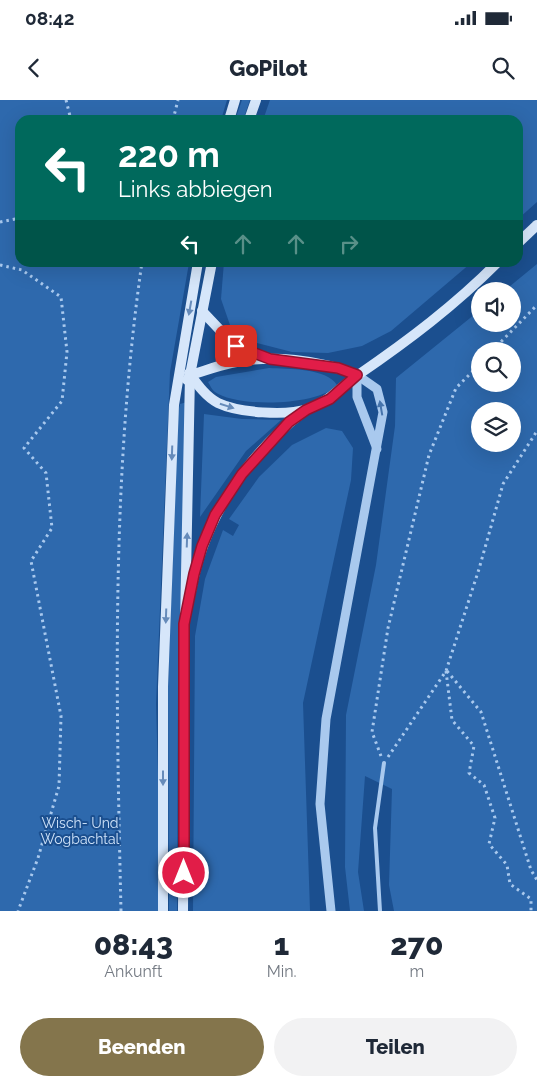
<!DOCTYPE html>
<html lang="de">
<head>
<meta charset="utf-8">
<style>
	:root { --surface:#fff; --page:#f2f2f3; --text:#1f2937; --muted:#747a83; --accent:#84754c }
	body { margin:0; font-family:Raleway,sans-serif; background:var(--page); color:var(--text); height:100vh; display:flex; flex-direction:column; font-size:19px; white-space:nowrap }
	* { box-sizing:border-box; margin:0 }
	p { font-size:16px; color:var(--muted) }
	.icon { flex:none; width:28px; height:28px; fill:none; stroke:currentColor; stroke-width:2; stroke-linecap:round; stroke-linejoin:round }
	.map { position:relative; height:811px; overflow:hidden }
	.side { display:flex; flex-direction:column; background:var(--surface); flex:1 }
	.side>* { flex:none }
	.top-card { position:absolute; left:15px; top:15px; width:508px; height:152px; border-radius:15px; box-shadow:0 5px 20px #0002; background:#00695c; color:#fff; overflow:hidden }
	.buttons { position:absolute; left:471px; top:182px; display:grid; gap:10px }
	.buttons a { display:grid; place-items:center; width:50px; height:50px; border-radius:50%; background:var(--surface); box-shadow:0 5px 20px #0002; font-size:25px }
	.pin { position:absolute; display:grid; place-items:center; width:42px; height:42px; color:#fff; margin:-21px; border-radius:10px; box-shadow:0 2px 8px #0006 }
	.me { position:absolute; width:55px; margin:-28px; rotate:0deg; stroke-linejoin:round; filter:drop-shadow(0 0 4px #0008) }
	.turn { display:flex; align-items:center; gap:18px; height:105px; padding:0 20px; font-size:22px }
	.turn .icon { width:65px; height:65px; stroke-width:2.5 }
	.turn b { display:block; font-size:35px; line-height:42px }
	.lanes { display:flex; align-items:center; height:48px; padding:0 20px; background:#0003; justify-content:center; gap:25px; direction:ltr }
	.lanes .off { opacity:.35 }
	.eta { display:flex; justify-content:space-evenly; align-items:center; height:85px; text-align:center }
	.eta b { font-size:30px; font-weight:800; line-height:35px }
	.cta { display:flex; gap:10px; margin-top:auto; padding:10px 20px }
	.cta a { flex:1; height:58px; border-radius:30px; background:var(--accent); color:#fff; font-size:20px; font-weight:800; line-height:58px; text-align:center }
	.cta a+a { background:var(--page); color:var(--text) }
	.status { display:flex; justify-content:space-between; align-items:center; height:35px; padding:0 25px; background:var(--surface); direction:ltr }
	.status svg { height:14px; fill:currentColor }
	header { display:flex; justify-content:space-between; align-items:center; height:65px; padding:0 20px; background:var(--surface); font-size:22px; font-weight:800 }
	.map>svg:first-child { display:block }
	.green { fill:#2e69ad; fill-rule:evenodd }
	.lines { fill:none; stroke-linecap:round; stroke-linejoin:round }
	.path { stroke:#a9c9ee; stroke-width:3; stroke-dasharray:2.5 4; stroke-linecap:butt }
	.service { stroke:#a9c9ee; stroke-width:4 }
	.tertiary { stroke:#a9c9ee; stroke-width:9 }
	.secondary { stroke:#d6e6fa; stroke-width:10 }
	.oneway { fill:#668bba }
	.oneway2 { fill:#4674ac }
	.route-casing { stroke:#92132f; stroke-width:12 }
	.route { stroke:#e11d48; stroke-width:9 }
	.labels { text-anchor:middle; stroke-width:4; stroke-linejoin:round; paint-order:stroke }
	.park-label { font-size:14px; fill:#cfe3fa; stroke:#1b4f8f }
</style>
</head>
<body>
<div class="status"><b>08:42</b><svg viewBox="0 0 49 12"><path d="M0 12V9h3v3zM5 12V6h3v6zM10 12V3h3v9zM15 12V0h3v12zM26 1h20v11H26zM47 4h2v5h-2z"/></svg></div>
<header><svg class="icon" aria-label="back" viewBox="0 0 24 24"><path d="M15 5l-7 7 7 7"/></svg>GoPilot<svg class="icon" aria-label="search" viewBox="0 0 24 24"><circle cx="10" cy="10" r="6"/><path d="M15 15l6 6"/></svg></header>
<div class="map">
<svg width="537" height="811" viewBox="0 0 537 811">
	<rect width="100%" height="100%" fill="#1b4f8f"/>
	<g class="green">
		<path d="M0 0H227L221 20H20V162L189 163 170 272 156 604 162 811H0Z"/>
		<path d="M242 0H250L243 20H235Z"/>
		<path d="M270 0H537V102L518 119V20H263Z"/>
		<path d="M224 162H471V163L391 231 362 246 328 253 292 252 257 243 230 225 221 199Z"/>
		<path d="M537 164V811H394L389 785 392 689 365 676 358 772 364 811H350L345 767 346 615 376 465 395 326 396 278 480 210V224H512V191H504ZM480 251H512V284H480ZM480 311H512V344H480Z"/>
		<path d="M269 268C287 269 327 268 337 285 319 306 237 308 215 292 212 290 210 285 208 282L216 277Z"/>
		<path d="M187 302 178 586 177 811H169L168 587 178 313 180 304Z"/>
		<path d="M204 314 242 319 281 320 246 351 200 417Z"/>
		<path d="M326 328 342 331 353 348 351 380 303 603 310 811H193L195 536 205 479 223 430 233 436 239 425 229 419 259 377 292 345Z"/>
	</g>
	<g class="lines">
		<g class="path">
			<path d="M66 0 71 20"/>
			<path d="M173 20 178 0"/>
			<path d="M0 122 20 118"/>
			<path d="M0 165 22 170 61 197 67 252 62 301 24 348 46 373 52 428 31 461 61 616 59 686 38 758 18 811"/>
			<path d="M492 251 537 205"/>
			<path d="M446 571 452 620 474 646 469 673 484 685 495 718 489 744 507 765 510 784 531 799V811"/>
			<path d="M447 571 481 612 531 770 537 780"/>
			<path d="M381 656 372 632 388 528 429 355 456 288 480 264"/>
			<path d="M388 657 446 571 479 469 503 384 537 331"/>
			<path d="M121 811C116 594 111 377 142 162"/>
		</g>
		<path class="service" d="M380 811 375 728 384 663"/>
		<g class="tertiary">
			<path d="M357 275V297L377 349"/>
			<path d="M331 811 320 704 326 619 383 312 377 289 357 275"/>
		</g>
		<g class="secondary">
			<path d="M229 20 235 0"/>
			<path d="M249 20 256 0"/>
			<path d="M518 143 537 125"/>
			<path d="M202 211 235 246 267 258"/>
			<path d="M189 273C197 284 206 297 218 303 239 313 286 316 308 309 329 302 341 286 358 275 409 240 454 206 498 162"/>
			<path d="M187 280 190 275C204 271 217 266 231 263 271 254 320 260 357 275"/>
			<path d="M191 491C204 418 247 354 306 310"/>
			<path d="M163 811V587L174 305 198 162"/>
			<path d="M183 811 185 524 190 275 212 162"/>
		</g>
	</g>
	<defs><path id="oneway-solid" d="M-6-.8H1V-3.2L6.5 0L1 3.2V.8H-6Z" transform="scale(1.25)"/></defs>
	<g class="oneway">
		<use href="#oneway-solid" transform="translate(190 208) rotate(100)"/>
		<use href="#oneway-solid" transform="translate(227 306) rotate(18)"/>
		<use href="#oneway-solid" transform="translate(172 353) rotate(92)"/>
		<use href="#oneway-solid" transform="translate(187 440) rotate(-88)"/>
		<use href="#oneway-solid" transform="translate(166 516) rotate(92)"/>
		<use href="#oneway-solid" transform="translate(163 678) rotate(90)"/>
	</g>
	<use class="oneway2" href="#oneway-solid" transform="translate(381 308) rotate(-100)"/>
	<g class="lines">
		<defs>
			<path id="route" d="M184 773V524L194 474 202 446 215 415 242 374 289 322 306 310 330 299 357 275 338 268 270 259 236 246"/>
		</defs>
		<use href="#route" class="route-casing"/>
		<use href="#route" class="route"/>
	</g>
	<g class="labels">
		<g class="park-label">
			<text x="80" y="728">Wisch- Und<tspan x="80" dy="16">Wogbachtal</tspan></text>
		</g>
	</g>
</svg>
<div class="buttons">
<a><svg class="icon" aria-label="sound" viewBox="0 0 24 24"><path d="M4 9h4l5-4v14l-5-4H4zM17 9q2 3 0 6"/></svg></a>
<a><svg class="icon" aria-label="search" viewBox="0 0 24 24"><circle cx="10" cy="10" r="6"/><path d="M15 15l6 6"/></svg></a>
<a><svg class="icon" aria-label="layers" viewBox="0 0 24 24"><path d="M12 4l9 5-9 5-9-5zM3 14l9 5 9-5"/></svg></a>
</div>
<div class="pin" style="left:236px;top:246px;background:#d93025"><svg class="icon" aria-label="arrive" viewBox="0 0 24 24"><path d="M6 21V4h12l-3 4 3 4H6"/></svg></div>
<svg class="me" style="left:184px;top:773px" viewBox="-20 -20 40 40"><circle r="17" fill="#e11d48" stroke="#fff" stroke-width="3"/><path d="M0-11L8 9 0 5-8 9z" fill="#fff"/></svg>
<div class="top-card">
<div class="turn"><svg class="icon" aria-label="left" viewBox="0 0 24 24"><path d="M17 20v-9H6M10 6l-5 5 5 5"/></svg><div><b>220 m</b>Links abbiegen</div></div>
<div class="lanes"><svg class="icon" aria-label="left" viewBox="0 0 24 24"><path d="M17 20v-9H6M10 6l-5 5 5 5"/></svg><svg class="icon off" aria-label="ahead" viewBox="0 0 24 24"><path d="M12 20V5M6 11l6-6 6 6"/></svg><svg class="icon off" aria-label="ahead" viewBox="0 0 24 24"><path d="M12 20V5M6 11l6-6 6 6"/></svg><svg class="icon off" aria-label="right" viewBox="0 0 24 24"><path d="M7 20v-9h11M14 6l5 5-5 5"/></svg></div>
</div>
</div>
<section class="side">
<div class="eta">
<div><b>08:43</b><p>Ankunft</p></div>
<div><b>1</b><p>Min.</p></div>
<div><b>270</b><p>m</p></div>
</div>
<div class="cta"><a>Beenden</a><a>Teilen</a></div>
</section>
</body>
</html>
